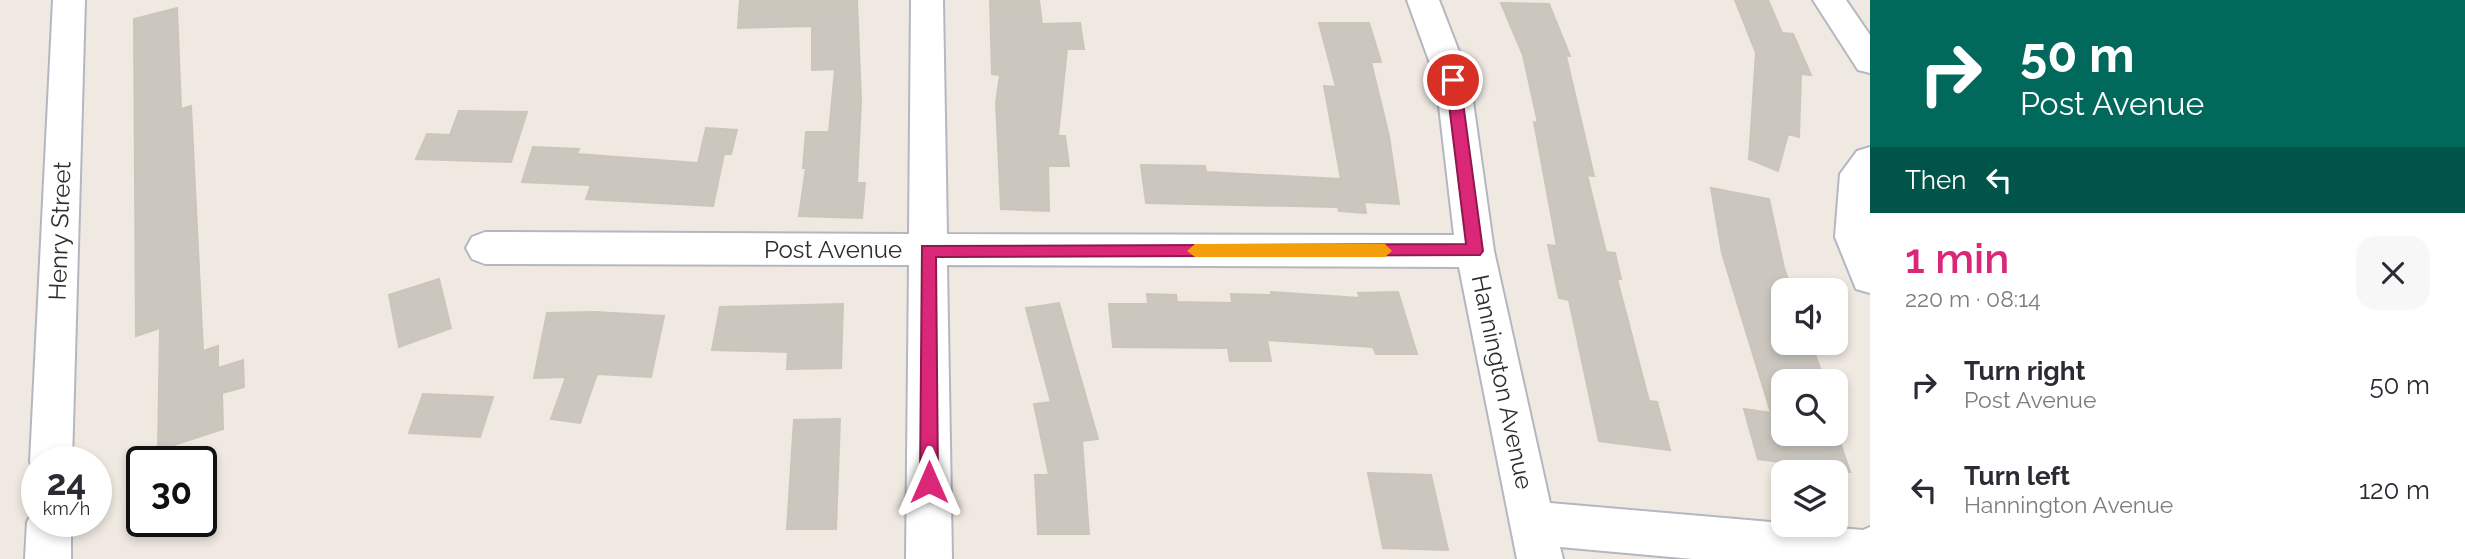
<!DOCTYPE html>
<html lang="en">
<head>
<meta charset="utf-8">
<style>
	:root { --surface:#fff; --page:#f7f7f7; --text:#2b2b33; --muted:#7c7c81; --accent:#db2777 }
	body { margin:0; font-family:Raleway,sans-serif; background:var(--page); color:var(--text); height:100vh; display:flex; flex-direction:column; font-size:26px; white-space:nowrap }
	* { box-sizing:border-box; margin:0 }
	p { font-size:23px; color:var(--muted) }
	.icon { flex:none; width:38px; height:38px; fill:none; stroke:currentColor; stroke-width:2; stroke-linecap:round; stroke-linejoin:round }
	.map { position:relative; flex:1; overflow:hidden }
	.drawer { display:flex; flex-direction:column; background:var(--surface); width:595px }
	.drawer>* { flex:none }
	.hud { background:#00695c; color:#fff; overflow:hidden }
	.fabs { position:absolute; left:1771px; top:278px; display:grid; gap:14px }
	.fabs a { display:grid; place-items:center; width:77px; height:77px; border-radius:14px; background:var(--surface); box-shadow:0 4px 10px #0003; font-size:35px }
	.speed { position:absolute; left:21px; top:446px; display:flex; gap:14px; font-size:35px; font-weight:700; text-align:center }
	.speed>* { display:grid; place-content:center; width:91px; height:91px; border-radius:50%; background:var(--surface); box-shadow:0 4px 10px #0003; line-height:1 }
	.speed small { font-size:18px; font-weight:400 }
	.speed .limit { border:4px solid #111; border-radius:10px; background:#fff; color:#111 }
	.pin { position:absolute; display:grid; place-items:center; width:60px; height:60px; color:#fff; margin:-30px; border:4px solid #fff; border-radius:50%; box-shadow:0 2px 7px #0007 }
	.me { position:absolute; width:77px; margin:-38px; rotate:0deg; stroke-linejoin:round; filter:drop-shadow(0 0 5px #0008) }
	.turn { display:flex; align-items:center; gap:24px; height:147px; padding:0 35px; font-size:32px }
	.turn .icon { width:91px; height:91px; stroke-width:2.5 }
	.turn b { display:block; font-size:49px; line-height:60px }
	.then { display:flex; align-items:center; height:66px; padding:0 35px; background:#0003; gap:14px; font-size:26px }
	.round { display:grid; place-items:center; flex:none; width:74px; height:74px; border-radius:21px; background:var(--page) }
	.headline { display:flex; align-items:center; justify-content:space-between; height:119px; padding:0 35px }
	h1 { font-size:42px; font-weight:600; line-height:52px; color:var(--accent) }
	ul { padding:0; list-style:none }
	li { display:flex; align-items:center; gap:21px; height:105px; padding:0 35px }
	li div { flex:1 }
	li b { display:block; font-size:26px }
	li em { font-style:normal }
	main { display:flex; flex:1; min-height:0 }
	.map>svg:first-child { display:block }
	.building { fill:#cbc7bf; stroke:#cbc5ba; stroke-width:2 }
	.lines { fill:none; stroke-linecap:round; stroke-linejoin:round }
	.minor-casing { stroke:#b4b7c1; stroke-width:4 }
	.minor { fill:#fff; fill-rule:evenodd }
	.route { fill:#db2777; stroke:#8e194d; stroke-width:2 }
	.slow { fill:#f59e0b }
	.labels { text-anchor:middle; stroke-width:5; stroke-linejoin:round; paint-order:stroke }
	.street-label { font-size:24px; fill:#2e2e2e; stroke:#fff }
</style>
</head>
<body>
<main>
<div class="map">
<svg width="1870" height="559" viewBox="0 0 1870 559">
	<rect width="100%" height="100%" fill="#efe9e1"/>
	<g class="building">
		<path d="M740 0H857L861 101 857 183H865L862 218 799 216 806 168H803L806 132H829L835 69 812 70V26L738 28Z"/>
		<path d="M1039 0 1042 24 1080 23 1084 49H1067L1058 136H1065L1069 166H1048L1049 211 1001 209 996 103 1000 75 992 74 990 1Z"/>
		<path d="M1735 0H1768L1782 33 1793 34 1811 75 1801 74 1799 137 1788 134 1778 171 1749 159 1756 53Z"/>
		<path d="M1501 3 1549 4 1570 56H1566L1594 176 1587 175 1606 252 1615 253 1621 279H1617L1649 401 1657 402 1670 450 1599 441 1569 300 1559 298 1548 245 1557 246 1534 122 1538 123 1523 55Z"/>
		<path d="M177 8 181 109 191 106 203 351 218 346V368L243 360 244 387 222 393 223 429 158 450 160 328 136 336 134 19Z"/>
		<path d="M1319 23H1369L1381 62H1371L1389 136 1399 204 1364 202 1366 213 1339 211 1338 207 1146 203 1141 165 1205 166 1206 172 1341 179 1324 86 1336 87Z"/>
		<path d="M459 111 527 112 511 162 416 159 427 134 450 135Z"/>
		<path d="M706 128 737 130 731 154H724L713 206 586 199 591 185 522 182 533 147 579 149 577 154 698 163Z"/>
		<path d="M1711 188 1769 199 1784 268 1792 290H1783V343H1811L1825 382H1783V434H1837L1850 472 1758 459 1744 409 1771 413 1722 253Z"/>
		<path d="M439 279 451 328 399 347 389 295Z"/>
		<path d="M1271 292 1360 298 1358 293 1398 292 1417 354H1376L1373 347 1267 340 1271 361H1230L1228 348 1113 347 1109 304H1148L1147 294 1176 295 1177 302 1232 303 1231 294 1272 295Z"/>
		<path d="M1059 303 1098 439 1082 441 1089 534H1038L1035 475H1049L1034 404 1051 402 1026 308Z"/>
		<path d="M843 304 841 368 787 369 788 352 712 350 720 307Z"/>
		<path d="M595 312 664 316 651 377 597 374 580 423 551 419 566 377 534 378 547 313Z"/>
		<path d="M423 394 493 397 480 437 409 433Z"/>
		<path d="M840 419 836 529H787L794 420Z"/>
		<path d="M1368 473 1431 475 1448 550 1383 548Z"/>
	</g>
	<g class="lines">
		<defs>
			<g id="minor">
				<path d="M53 0H85L72 462H37V477L30 462Z"/>
				<path d="M911 0H943L947 234 1454 235 1436 80 1407 0H1439L1470 80 1494 251 1550 503 1863 530 1870 527V559H1693L1560 547 1563 559H1517L1459 267 947 265 952 559H906L909 265 485 264 472 259 466 248 472 237 485 232 909 234Z"/>
				<path d="M1813 0H1846L1870 35V73L1858 70Z"/>
				<path d="M1870 147V293L1856 289 1835 237 1840 174 1857 151Z"/>
				<path d="M37 505V522H71V559H25L27 522Z"/>
			</g>
		</defs>
		<use href="#minor" class="minor-casing"/>
		<use href="#minor" class="minor"/>
	</g>
	<path class="route" d="M1453 75 1460 80 1483 251 1480 255 936 257 938 482 935 488 929 490 922 488 920 482 922 246 1466 244 1446 80Z"/>
	<path class="slow" d="M1195 244H1385L1392 251 1385 257H1195L1187 251Z"/>
	<g class="labels">
		<g class="street-label">
			<text transform="translate(60 231) rotate(-88)" y="8">Henry Street</text>
			<text x="833" y="258">Post Avenue</text>
			<text transform="translate(1502 382) rotate(78)" y="8">Hannington Avenue</text>
		</g>
	</g>
</svg>
<div class="fabs">
<a><svg class="icon" aria-label="sound" viewBox="0 0 24 24"><path d="M4 9h4l5-4v14l-5-4H4zM17 9q2 3 0 6"/></svg></a>
<a><svg class="icon" aria-label="search" viewBox="0 0 24 24"><circle cx="10" cy="10" r="6"/><path d="M15 15l6 6"/></svg></a>
<a><svg class="icon" aria-label="layers" viewBox="0 0 24 24"><path d="M12 4l9 5-9 5-9-5zM3 14l9 5 9-5"/></svg></a>
</div>
<div class="speed"><div>24<small>km/h</small></div><div class="limit">30</div></div>
<div class="pin" style="left:1453px;top:80px;background:#d93025"><svg class="icon" aria-label="arrive" viewBox="0 0 24 24"><path d="M6 21V4h12l-3 4 3 4H6"/></svg></div>
<svg class="me" style="left:929px;top:482px" viewBox="-20 -20 40 40"><path d="M0-17L14 15 0 8-14 15z" fill="#db2777" stroke="#fff" stroke-width="4"/></svg>
</div>
<section class="drawer">
<div class="hud">
<div class="turn"><svg class="icon" aria-label="right" viewBox="0 0 24 24"><path d="M7 20v-9h11M14 6l5 5-5 5"/></svg><div><b>50 m</b>Post Avenue</div></div>
<div class="then">Then<svg class="icon" aria-label="left" viewBox="0 0 24 24"><path d="M17 20v-9H6M10 6l-5 5 5 5"/></svg></div>
</div>
<div class="headline"><div><h1>1 min</h1><p>220 m · 08:14</p></div><a class="round"><svg class="icon" aria-label="close" viewBox="0 0 24 24"><path d="M6 6l12 12M18 6L6 18"/></svg></a></div>
<ul>
<li><svg class="icon" aria-label="right" viewBox="0 0 24 24"><path d="M7 20v-9h11M14 6l5 5-5 5"/></svg><div><b>Turn right</b><p>Post Avenue</p></div><em>50 m</em></li>
<li><svg class="icon" aria-label="left" viewBox="0 0 24 24"><path d="M17 20v-9H6M10 6l-5 5 5 5"/></svg><div><b>Turn left</b><p>Hannington Avenue</p></div><em>120 m</em></li>
</ul>
</section>
</main>
</body>
</html>
